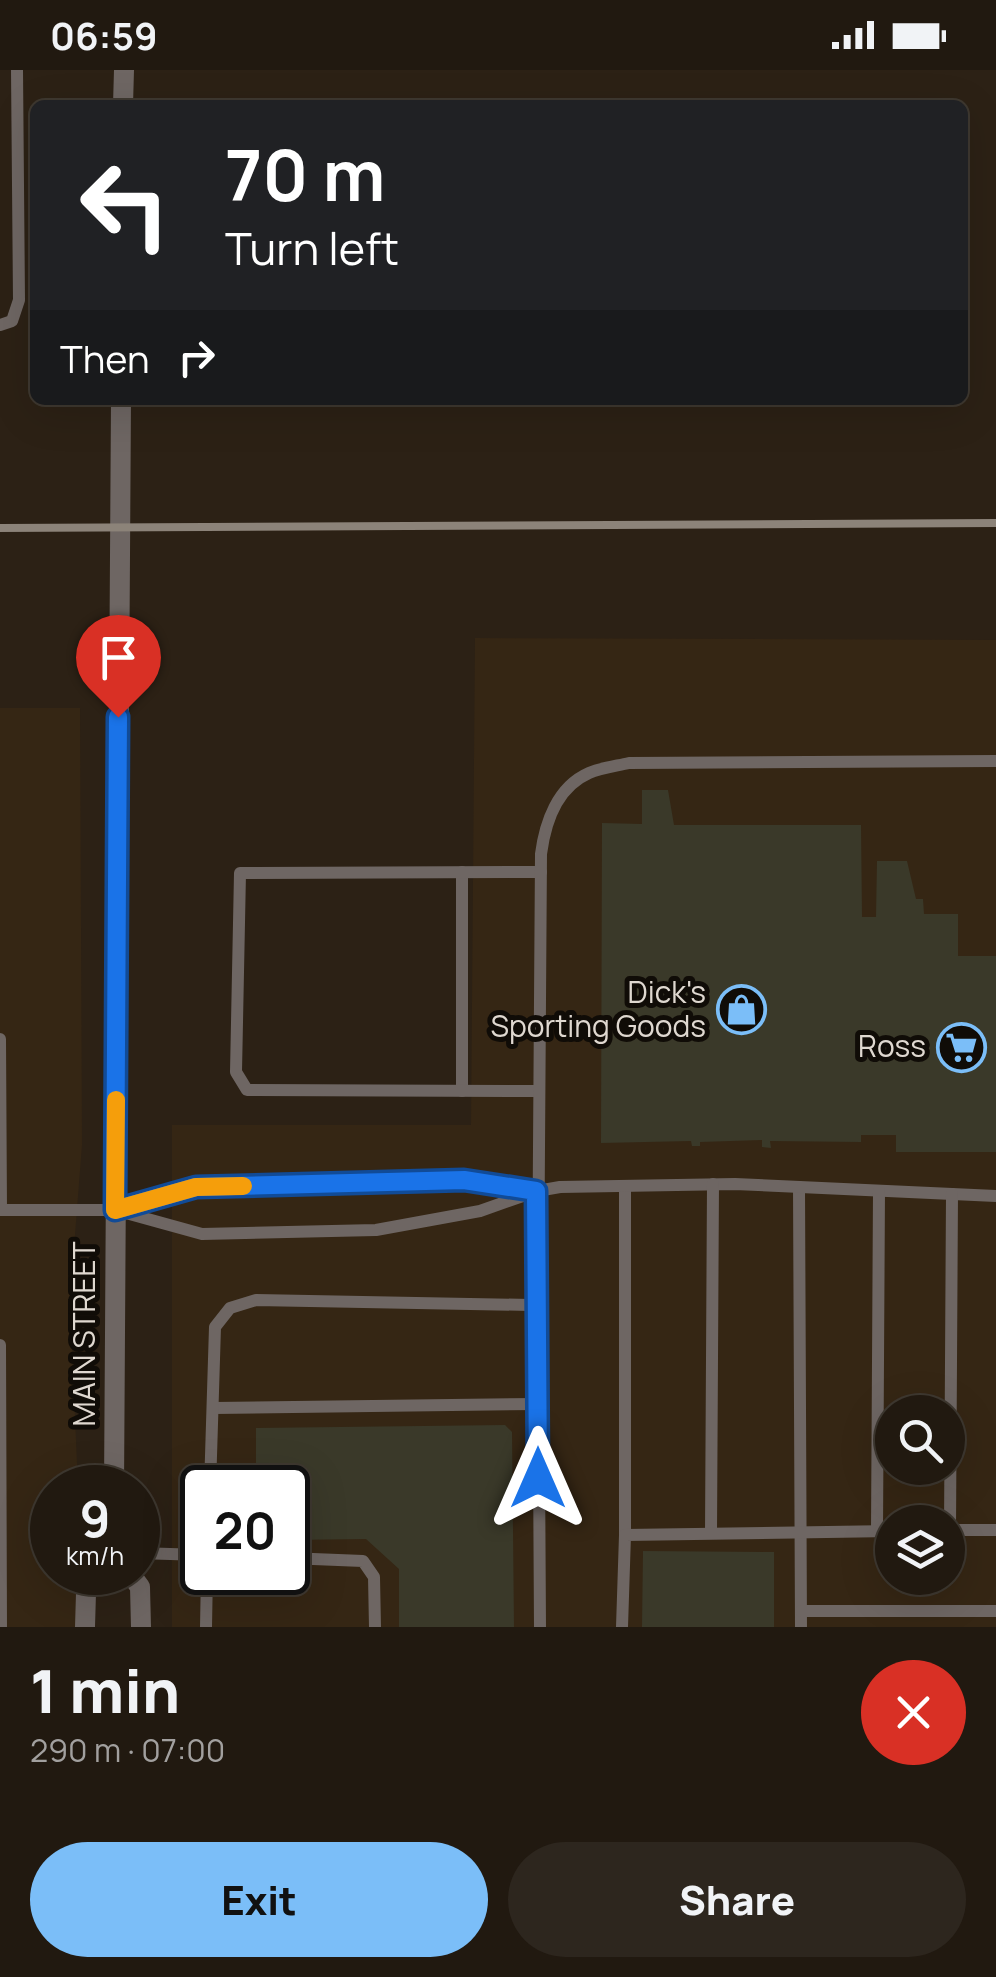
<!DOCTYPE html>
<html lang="en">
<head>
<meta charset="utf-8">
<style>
	:root { --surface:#211910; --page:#2d261e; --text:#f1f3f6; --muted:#a2a09f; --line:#3e3830; --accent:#7bbef8 }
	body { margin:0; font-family:Manrope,sans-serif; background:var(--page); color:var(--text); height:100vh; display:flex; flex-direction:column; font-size:38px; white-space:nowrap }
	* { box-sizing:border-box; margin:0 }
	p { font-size:32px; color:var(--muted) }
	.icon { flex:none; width:55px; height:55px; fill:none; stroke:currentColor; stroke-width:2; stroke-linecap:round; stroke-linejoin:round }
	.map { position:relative; height:1557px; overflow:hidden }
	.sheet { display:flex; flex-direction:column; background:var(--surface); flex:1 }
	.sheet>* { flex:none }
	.hud { position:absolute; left:30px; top:30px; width:938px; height:305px; border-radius:15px; box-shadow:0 10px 40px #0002,0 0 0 2px var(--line); background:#202124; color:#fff; overflow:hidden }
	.tools { position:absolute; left:875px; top:1325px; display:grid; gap:20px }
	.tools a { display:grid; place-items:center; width:90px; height:90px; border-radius:50%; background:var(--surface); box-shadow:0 10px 40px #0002,0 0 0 2px var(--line); font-size:50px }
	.speed { position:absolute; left:30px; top:1395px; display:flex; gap:20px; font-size:50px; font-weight:700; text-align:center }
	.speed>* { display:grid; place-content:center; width:130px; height:130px; border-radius:50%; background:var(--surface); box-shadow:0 10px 40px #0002,0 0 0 2px var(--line); line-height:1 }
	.speed small { font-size:25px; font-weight:400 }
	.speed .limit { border:5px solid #111; border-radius:15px; background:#fff; color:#111 }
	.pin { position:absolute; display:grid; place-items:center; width:85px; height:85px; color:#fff; margin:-102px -42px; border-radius:50% 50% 50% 0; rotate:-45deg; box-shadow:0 0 10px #0007 }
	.pin .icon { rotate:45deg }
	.me { position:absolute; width:110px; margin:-55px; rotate:0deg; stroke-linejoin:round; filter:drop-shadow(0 0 8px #0008) }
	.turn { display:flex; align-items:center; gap:35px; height:210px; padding:0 30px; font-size:45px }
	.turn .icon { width:130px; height:130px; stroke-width:2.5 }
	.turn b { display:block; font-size:70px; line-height:85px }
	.then { display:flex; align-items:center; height:95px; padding:0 30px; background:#0003; gap:20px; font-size:38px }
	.round { display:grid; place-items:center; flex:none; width:105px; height:105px; border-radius:52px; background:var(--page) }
	.head { display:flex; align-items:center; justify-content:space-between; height:170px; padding:0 30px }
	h1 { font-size:60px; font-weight:800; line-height:75px }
	.primary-button { display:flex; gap:20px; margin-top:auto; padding:20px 30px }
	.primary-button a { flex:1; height:115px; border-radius:60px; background:var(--accent); color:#111; font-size:40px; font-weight:800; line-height:115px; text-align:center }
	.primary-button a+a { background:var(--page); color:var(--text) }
	.status { display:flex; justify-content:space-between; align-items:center; height:70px; padding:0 50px; background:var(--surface); direction:ltr }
	.status svg { height:28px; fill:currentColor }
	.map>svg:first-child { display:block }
	.built { fill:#352614; fill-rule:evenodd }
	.building { fill:#3a3929 }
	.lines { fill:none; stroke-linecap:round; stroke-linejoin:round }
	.service { stroke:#6e6663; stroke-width:12 }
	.tertiary { stroke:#6e6663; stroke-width:20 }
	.rail { stroke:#8c8379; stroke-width:8 }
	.route-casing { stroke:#114b97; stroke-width:25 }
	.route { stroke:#1a73e8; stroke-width:18 }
	.slow { stroke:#f59e0b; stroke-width:18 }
	.labels { text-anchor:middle; stroke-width:10; stroke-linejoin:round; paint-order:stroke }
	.poi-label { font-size:30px; fill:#dfd8d0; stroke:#100c07; text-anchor:end }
	.street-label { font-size:30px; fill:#dfd8d0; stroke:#100c07 }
</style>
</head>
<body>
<div class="status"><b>06:59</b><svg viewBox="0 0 49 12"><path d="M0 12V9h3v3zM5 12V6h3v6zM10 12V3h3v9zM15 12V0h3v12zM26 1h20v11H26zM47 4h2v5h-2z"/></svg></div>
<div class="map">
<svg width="996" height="1557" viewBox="0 0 996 1557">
	<rect width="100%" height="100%" fill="#2c2115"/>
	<g class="built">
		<path d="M475 568 996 570V1557H172V1055H471ZM892 1342H948V1398H892ZM202 1418H288V1502H202ZM892 1452H948V1508H892Z"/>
		<path d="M0 638H80L82 1075 70 1229 78 1417 52 1418V1502L80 1503V1557H0Z"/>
	</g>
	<g class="building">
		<path d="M642 720H668L674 755H861L862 847H876L877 791H907L916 829H923L924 844H958V886H996V1082H896V1065H861V1072L770 1071 771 1078 762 1077V1070L700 1072V1076H692L691 1071 601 1073 602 753 642 754Z"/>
		<path d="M505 1355 512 1362 514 1557H399V1499L366 1469 288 1470V1418H256V1358Z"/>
		<path d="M643 1481 774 1482V1557H642Z"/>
	</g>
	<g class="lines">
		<g class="service">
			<path d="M0 255 12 251 19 230 17 0"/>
			<path d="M0 969 1 1140"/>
			<path d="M462 1021V802"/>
			<path d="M538 1021 247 1020 236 1002 240 803 541 802"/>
			<path d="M625 1116V1465"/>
			<path d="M799 1117 801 1557"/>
			<path d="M118 1139 196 1117 463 1110 534 1120"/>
			<path d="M0 1140H115L202 1164 376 1160 480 1141 537 1121 560 1117 735 1114 996 1126"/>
			<path d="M538 1225 540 1557"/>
			<path d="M0 1275 1 1557"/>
			<path d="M214 1338 538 1334"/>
			<path d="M210 1418 215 1257 230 1238 256 1230 530 1235 538 1225 541 784C545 753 557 717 589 703 600 698 616 696 629 693L996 691"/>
			<path d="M948 1460H996"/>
			<path d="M950 1460 952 1124"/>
			<path d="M877 1461 879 1121"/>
			<path d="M711 1463 713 1114"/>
			<path d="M138 1483 202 1485"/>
			<path d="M288 1488 363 1491 374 1507 375 1557"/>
			<path d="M801 1541H996"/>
			<path d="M206 1557 207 1502"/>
			<path d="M622 1557 625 1465 892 1461"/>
		</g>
		<g class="tertiary">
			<path d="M123 35 124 0"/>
			<path d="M114 1418 121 330"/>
			<path d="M129 1502 140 1517 141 1557"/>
			<path d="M85 1557 86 1523 100 1502"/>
		</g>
		<path class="rail" d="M0 458 996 453"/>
	</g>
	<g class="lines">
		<defs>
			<path id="route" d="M118 647 115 1140 196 1117 464 1110 536 1121 538 1408"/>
		</defs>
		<use href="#route" class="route-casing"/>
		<use href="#route" class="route"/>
		<path class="slow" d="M116 1030 115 1140 196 1117 243 1116"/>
	</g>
	<defs>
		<symbol id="shop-ring" viewBox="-11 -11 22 22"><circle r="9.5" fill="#100c07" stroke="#7bbef8" stroke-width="1.5"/><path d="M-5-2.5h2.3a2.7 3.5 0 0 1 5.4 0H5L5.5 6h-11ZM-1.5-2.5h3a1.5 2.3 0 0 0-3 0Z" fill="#7bbef8"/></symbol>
		<symbol id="supermarket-ring" viewBox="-11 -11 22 22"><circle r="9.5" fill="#100c07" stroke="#7bbef8" stroke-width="1.5"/><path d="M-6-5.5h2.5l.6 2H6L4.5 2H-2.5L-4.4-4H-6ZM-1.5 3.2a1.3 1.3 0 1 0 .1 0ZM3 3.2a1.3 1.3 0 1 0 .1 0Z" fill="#7bbef8"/></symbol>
	</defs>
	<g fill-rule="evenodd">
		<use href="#shop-ring" x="714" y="912" width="55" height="55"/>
		<use href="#supermarket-ring" x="934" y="950" width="55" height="55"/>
	</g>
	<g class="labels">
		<g class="poi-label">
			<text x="706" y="933">Dick's<tspan x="706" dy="34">Sporting Goods</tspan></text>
			<text x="926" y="987">Ross</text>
		</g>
		<g class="street-label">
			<text transform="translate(85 1264) rotate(-90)" y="10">MAIN STREET</text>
		</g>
	</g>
</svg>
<div class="tools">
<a><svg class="icon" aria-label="search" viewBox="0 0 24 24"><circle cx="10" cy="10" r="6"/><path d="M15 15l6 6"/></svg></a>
<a><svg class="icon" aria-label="layers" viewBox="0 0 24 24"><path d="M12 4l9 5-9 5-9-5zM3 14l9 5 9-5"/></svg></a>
</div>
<div class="speed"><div>9<small>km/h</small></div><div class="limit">20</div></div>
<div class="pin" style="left:118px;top:647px;background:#d93025"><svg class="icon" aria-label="arrive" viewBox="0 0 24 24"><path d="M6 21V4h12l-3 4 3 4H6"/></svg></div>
<svg class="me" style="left:538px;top:1408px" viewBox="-20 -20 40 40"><path d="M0-17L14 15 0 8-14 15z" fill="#1a73e8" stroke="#fff" stroke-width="4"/></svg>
<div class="hud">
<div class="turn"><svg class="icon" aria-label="left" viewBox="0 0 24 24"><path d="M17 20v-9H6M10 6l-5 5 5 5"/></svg><div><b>70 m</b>Turn left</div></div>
<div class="then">Then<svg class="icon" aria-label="right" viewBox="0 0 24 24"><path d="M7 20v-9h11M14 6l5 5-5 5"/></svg></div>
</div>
</div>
<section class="sheet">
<div class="head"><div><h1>1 min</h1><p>290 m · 07:00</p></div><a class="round" style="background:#d93025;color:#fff"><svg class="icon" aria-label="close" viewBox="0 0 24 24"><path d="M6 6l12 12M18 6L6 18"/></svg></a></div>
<div class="primary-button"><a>Exit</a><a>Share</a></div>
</section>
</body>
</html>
